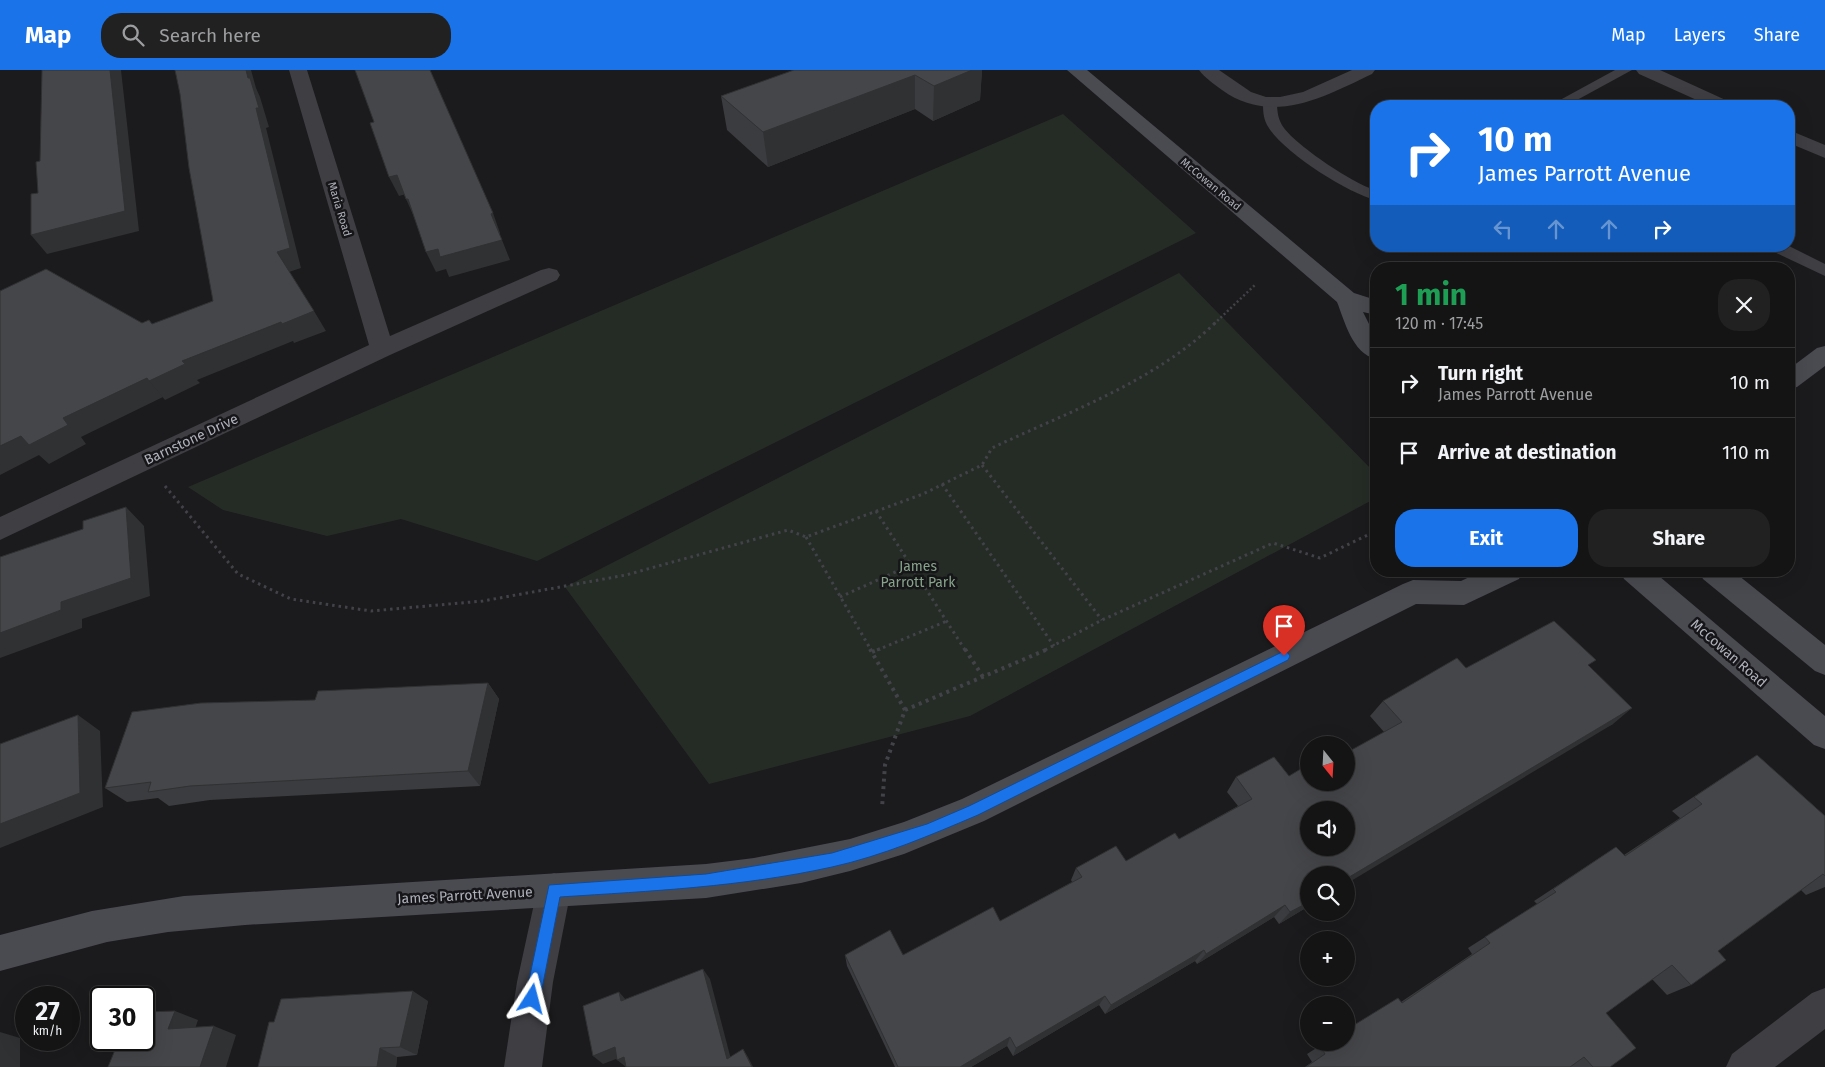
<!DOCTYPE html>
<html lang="en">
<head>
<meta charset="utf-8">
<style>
	:root { --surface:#141415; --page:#212122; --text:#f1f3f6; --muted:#9d9ea0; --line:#333334; --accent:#1a73e8 }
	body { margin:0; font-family:"Fira Sans",sans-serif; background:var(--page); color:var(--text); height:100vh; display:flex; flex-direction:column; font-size:19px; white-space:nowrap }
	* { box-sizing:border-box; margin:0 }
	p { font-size:16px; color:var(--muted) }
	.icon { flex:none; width:28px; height:28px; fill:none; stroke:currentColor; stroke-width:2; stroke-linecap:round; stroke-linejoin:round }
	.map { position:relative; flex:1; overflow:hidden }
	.details { position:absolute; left:1370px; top:192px; width:425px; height:315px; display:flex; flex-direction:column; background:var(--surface); border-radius:20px; box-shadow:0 5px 20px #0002,0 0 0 1px var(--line) }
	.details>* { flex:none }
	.hud { position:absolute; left:1370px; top:30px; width:425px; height:152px; border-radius:20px; box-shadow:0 5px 20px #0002,0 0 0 1px var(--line); background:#1a73e8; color:#fff; overflow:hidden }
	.needle { width:32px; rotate:162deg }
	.tools { position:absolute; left:1300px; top:666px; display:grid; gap:10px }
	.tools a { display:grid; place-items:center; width:55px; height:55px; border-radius:50%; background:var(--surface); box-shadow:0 5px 20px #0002,0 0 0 1px var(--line); font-size:25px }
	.speed { position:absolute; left:15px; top:916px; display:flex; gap:10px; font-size:25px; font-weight:700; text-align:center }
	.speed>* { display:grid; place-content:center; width:65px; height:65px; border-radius:50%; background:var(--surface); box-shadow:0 5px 20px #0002,0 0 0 1px var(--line); line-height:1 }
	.speed small { font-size:12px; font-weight:400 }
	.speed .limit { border:2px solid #111; border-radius:8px; background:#fff; color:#111 }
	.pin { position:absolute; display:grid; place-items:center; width:42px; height:42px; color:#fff; margin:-51px -21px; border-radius:50% 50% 50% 0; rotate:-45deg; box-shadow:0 0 5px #0007 }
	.pin .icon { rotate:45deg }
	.me { position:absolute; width:55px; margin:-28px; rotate:9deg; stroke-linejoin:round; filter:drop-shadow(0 0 4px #0008) }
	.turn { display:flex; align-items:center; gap:18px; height:105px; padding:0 25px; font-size:22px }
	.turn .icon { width:65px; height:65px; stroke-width:2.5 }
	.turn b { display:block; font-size:35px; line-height:42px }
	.lanes { display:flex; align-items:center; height:48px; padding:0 25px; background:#0003; justify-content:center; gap:25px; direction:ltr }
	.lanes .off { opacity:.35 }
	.round { display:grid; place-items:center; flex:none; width:52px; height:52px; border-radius:20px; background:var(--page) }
	.summary { display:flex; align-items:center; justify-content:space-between; height:85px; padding:0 25px }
	h1 { font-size:30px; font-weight:700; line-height:38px; color:#1e9e55 }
	.primary-button { display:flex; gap:10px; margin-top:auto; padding:10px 25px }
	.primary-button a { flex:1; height:58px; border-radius:20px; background:var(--accent); color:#fff; font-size:20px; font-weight:700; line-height:58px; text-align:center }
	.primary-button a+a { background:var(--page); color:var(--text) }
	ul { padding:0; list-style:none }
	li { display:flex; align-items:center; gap:15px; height:70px; padding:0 25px; border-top:1px solid var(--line) }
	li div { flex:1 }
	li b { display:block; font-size:19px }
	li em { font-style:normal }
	header { display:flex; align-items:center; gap:30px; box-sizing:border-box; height:70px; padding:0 25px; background:var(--accent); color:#fff }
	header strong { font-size:24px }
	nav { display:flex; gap:28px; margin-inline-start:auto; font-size:18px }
	.search { width:350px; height:45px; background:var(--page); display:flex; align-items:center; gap:12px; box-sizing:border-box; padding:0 18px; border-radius:20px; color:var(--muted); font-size:19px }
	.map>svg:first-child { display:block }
	.green { fill:#252c26 }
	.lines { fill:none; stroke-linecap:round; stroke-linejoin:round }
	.path-far2 { stroke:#424348; stroke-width:2.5; stroke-dasharray:2 2.5; stroke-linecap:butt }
	.path-far1 { stroke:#424348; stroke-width:3; stroke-dasharray:2.5 4; stroke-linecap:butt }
	.path { stroke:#424348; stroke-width:4; stroke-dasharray:3 4.5; stroke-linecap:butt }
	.lane { fill:#3e3e43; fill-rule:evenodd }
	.street { fill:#3e3e43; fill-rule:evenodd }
	.secondary { fill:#4a4b51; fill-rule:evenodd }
	.wall { fill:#3b3c3f }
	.shaded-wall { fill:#303133 }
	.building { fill:#454649; stroke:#303133; fill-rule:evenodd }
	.route { fill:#1a73e8; stroke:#114b97 }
	.labels { text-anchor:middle; stroke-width:5; stroke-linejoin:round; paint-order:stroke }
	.far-street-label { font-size:11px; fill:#aeb1bb; stroke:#161518 }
	.street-label { font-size:14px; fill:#aeb1bb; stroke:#161518 }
	.park-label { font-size:14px; fill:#87a48b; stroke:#161518 }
</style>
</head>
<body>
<header>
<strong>Map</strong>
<div class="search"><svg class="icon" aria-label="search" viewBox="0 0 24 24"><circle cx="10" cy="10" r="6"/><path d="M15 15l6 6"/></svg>Search here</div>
<nav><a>Map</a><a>Layers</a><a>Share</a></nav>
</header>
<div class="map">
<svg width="1825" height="997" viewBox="0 0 1825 997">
	<rect width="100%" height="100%" fill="#1b1a1c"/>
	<g class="green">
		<path d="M1063 44 1196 163 537 491 401 449 327 466 223 440 188 417Z"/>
		<path d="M1179 203 1376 404V428L970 646 709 714 565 517Z"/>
	</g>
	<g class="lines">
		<path class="path-far2" d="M1214 254 1256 214"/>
		<g class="path-far1">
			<path d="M982 395 1102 550"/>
			<path d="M942 414 1054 576"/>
			<path d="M165 416 238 504 291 529 371 541 483 531 626 505 788 460 806 467 923 424 982 395 992 378C1068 342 1154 312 1215 253"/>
			<path d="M876 441 965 580"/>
			<path d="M806 467 871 580"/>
			<path d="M840 527 911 495"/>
			<path d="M877 580 947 551"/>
			<path d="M1045 580 1102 550 1273 473 1320 488 1376 461"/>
		</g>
		<g class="path">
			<path d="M870 579 905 640 885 695 882 738"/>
			<path d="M965 579 983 607"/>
			<path d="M872 582 880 579"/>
			<path d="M905 640 1048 579"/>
		</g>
		<g class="lane">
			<path d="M1615 0H1632L1566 36H1549Z"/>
			<path d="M1270 28 1277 32C1277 41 1278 50 1284 58 1297 76 1355 115 1376 120V130C1347 123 1281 81 1267 55 1263 47 1263 40 1263 32Z"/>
			<path d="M1768 176H1789L1825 194V206L1770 180Z"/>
		</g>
		<g class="street">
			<path d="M289 0H307L390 266 541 200 549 198 557 200 560 205 557 210 390 285 0 470V447L369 275Z"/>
			<path d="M1199 0H1219L1251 22 1266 27H1280L1303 22 1352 0H1375L1372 4C1324 27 1272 56 1222 20 1214 14 1205 8 1199 0Z"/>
			<path d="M1636 0H1660L1730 32 1733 36H1710L1639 4Z"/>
			<path d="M1789 60 1825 75V88L1789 73Z"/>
			<path d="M554 803 566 808 571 820 553 912 542 997H504L517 912 537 820 542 808Z"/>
			<path d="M1825 918V959L1775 997H1726L1732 984 1812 923Z"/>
		</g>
		<g class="secondary">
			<path d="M1067 0H1087L1354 223 1376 230V245L1363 242 1376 268V289C1352 283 1345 252 1337 232Z"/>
			<path d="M1825 276V296L1797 317 1789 319V299L1817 278Z"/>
			<path d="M1482 501H1523L1519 509 1464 535 1416 534 984 751 904 784 850 801 801 813 706 828 245 855 168 862 107 872 0 901V865L92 841 184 826 706 794 754 788 850 769 904 752 962 729 1403 514 1413 510 1461 511Z"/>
			<path d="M1620 501H1653L1825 646V679L1814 675 1624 509Z"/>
			<path d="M1699 501H1733L1825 575V605L1815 601 1703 509Z"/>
		</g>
	</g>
	<g class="wall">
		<path d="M794 0H982L980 30 933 51 915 39 768 97 727 60 721 26Z"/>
		<path d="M1590 597 1613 654 1309 805V836L1279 854 1274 847 1197 894 1195 891 1105 944 1099 935 1013 986 1007 976 971 997H895L847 896 845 885H903L1000 851 1072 812 1071 810 1076 798 1126 791 1179 769 1238 736 1227 722 1236 707 1289 706 1309 712 1384 662 1370 646 1383 631 1466 598Z"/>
		<path d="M488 613 499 629 480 716 210 730 169 736 158 728 127 732 105 718 315 630Z"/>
		<path d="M1757 685 1825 746V817L1806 825 1801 820 1718 881 1691 915 1667 925 1652 909 1606 943 1610 997H1305L1312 992 1307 984 1326 972 1401 932 1472 884 1468 878 1537 834 1534 831 1616 777 1624 785 1680 748 1672 741Z"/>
		<path d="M428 931 417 985 397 987 396 997H258Z"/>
	</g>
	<g class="shaded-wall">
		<path d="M110 0H121L139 161 47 184 31 165Z"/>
		<path d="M246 0H251L256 18 260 27 269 57 266 58 301 198 289 202 277 182 248 8Z"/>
		<path d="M972 0H982L980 30 933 51 934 16Z"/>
		<path d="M915 5V39L768 97 763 62Z"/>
		<path d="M397 105 406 124 399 126 389 107Z"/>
		<path d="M406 129H408L415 149Z"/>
		<path d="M493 143 500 163 499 164 491 144Z"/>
		<path d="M502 170 510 190 449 207 446 199 436 202 426 182 438 179Z"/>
		<path d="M314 241 326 261 294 273 293 271 197 310 200 313 165 330 149 311 182 291 281 252Z"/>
		<path d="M147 308 163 327 81 367 86 374 49 394 39 385 0 405V376L21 366 63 348Z"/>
		<path d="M126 437 144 456 150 526 82 549V558L0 588V593V563L61 532Z"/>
		<path d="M488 613 499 629 480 716 468 701Z"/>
		<path d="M1632 638 1613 654 1346 814V809Z"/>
		<path d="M78 645 100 661 103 737 0 778V754Z"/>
		<path d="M1309 832V836L1279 854 1290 842Z"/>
		<path d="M1285 835 1274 847 1197 894 1206 884Z"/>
		<path d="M1204 880 1195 891 1105 944 1111 935Z"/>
		<path d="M703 899 710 909 733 997 727 989Z"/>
		<path d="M413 921 428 931 417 985 400 977Z"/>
		<path d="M619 922 628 932 621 931Z"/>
		<path d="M1105 926 1099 935 1013 986 1016 978Z"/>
		<path d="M175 941 198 950 192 968 168 959Z"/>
		<path d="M214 956 236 965 226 997H200Z"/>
		<path d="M0 962 20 968V997H0Z"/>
		<path d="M1010 967 1007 976 971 997H960Z"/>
		<path d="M615 977 624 986 603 994 593 986Z"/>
		<path d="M380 978 397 987 396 997H377Z"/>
		<path d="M743 979 748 987 753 997H752Z"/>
		<path d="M624 987 626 997 617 990Z"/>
	</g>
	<g class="building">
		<path d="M42 0H110L125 141 31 165V124L38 123 36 92 40 91Z"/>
		<path d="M175 0H246L248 8H250L259 38H256L290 178 277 182 314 241 282 254 281 252 182 291 185 294 149 311 147 308 63 348 68 355 29 375 21 366 0 376V221L46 199 142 253 149 250 152 254 213 231 189 98 180 24Z"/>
		<path d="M355 0H430L493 143 491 144 502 170 440 187 438 179 426 182 408 129H406L397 105 389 107 370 53 374 52Z"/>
		<path d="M794 0H972L934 16 915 5 763 62 721 26Z"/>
		<path d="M126 437 131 508 61 532V540L0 563V487L83 459V451Z"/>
		<path d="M1554 551 1596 590 1588 595 1632 638 1346 809V805H1309V832L1290 842 1285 835 1206 884 1204 880 1111 935 1105 926 1016 978 1010 967 960 997H898L845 885 890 860 903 885 993 837 1000 851 1082 807 1076 798 1116 776 1126 791 1175 763 1179 769 1252 729 1236 707 1274 687 1289 706 1309 694V712H1346V683L1402 652 1383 631 1457 588 1466 598ZM1309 740H1346V778H1309Z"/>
		<path d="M488 613 468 701 190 716 148 722 151 712 105 718 132 642 201 633 315 630 318 621Z"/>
		<path d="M78 645 80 723 0 754V674Z"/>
		<path d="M1757 685 1825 746V806L1823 804 1718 881 1726 890 1691 915 1672 895 1606 943 1636 978 1610 997H1593L1584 987 1570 997H1306L1325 984 1320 976 1326 972H1346V960L1398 928 1402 933 1490 873 1485 867 1556 822 1553 819 1616 777 1625 786 1702 734 1694 727Z"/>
		<path d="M703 899 727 989 743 979 752 997H626L624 987 617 990 615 977 593 986 583 936 619 922 621 931Z"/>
		<path d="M413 921 400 977 380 978 377 997H258L269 952H274L281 929Z"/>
		<path d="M175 941 168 959 214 956 200 997H108L119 970H144V942Z"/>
	</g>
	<path class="route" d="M1284 581 1288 583 1290 586 1288 590 978 745C931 765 882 786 832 797 741 817 652 821 560 827L540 929 538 935 532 937 527 935 525 929 549 815 706 804 832 783 927 754 969 736Z"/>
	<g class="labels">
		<g class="far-street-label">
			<text transform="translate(1211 114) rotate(40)" y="4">McCowan Road</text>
			<text transform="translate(340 139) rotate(73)" y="4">Maria Road</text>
		</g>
		<g class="street-label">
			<text transform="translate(191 369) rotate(-25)" y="5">Barnstone Drive</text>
			<text transform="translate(1729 583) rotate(41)" y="5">McCowan Road</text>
			<text transform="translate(465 825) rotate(-3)" y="5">James Parrott Avenue</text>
		</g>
		<g class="park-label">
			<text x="918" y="501">James<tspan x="918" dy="16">Parrott Park</tspan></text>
		</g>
	</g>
</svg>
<div class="tools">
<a><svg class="needle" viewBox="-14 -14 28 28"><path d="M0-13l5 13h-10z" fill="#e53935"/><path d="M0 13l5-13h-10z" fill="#9d9ea0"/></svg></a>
<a><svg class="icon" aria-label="sound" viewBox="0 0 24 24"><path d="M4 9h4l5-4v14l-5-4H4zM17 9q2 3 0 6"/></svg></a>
<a><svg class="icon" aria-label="search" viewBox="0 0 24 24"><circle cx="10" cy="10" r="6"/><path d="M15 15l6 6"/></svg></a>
<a>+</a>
<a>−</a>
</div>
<div class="speed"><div>27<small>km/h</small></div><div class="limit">30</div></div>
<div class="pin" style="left:1284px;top:586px;background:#d93025"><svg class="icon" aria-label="arrive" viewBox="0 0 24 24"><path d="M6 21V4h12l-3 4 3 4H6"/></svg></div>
<svg class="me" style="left:532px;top:929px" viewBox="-20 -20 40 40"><path d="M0-17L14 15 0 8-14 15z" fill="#1a73e8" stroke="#fff" stroke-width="4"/></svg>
<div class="hud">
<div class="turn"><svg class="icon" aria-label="right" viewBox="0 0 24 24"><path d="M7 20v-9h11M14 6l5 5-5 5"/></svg><div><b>10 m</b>James Parrott Avenue</div></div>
<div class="lanes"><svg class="icon off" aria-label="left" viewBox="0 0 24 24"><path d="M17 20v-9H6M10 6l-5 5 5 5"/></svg><svg class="icon off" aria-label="ahead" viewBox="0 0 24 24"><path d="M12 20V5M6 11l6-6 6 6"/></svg><svg class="icon off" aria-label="ahead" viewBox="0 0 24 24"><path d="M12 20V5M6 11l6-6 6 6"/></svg><svg class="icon" aria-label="right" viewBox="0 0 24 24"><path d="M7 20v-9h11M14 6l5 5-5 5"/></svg></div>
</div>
<section class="details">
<div class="summary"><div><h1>1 min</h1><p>120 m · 17:45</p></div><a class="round"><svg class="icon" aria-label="close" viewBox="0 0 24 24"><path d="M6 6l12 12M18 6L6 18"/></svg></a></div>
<ul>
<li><svg class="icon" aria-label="right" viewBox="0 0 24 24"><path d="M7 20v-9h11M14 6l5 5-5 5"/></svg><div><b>Turn right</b><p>James Parrott Avenue</p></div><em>10 m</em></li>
<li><svg class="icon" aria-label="arrive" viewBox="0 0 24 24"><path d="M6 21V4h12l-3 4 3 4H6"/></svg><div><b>Arrive at destination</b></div><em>110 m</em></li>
</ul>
<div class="primary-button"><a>Exit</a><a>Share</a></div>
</section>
</div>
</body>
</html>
